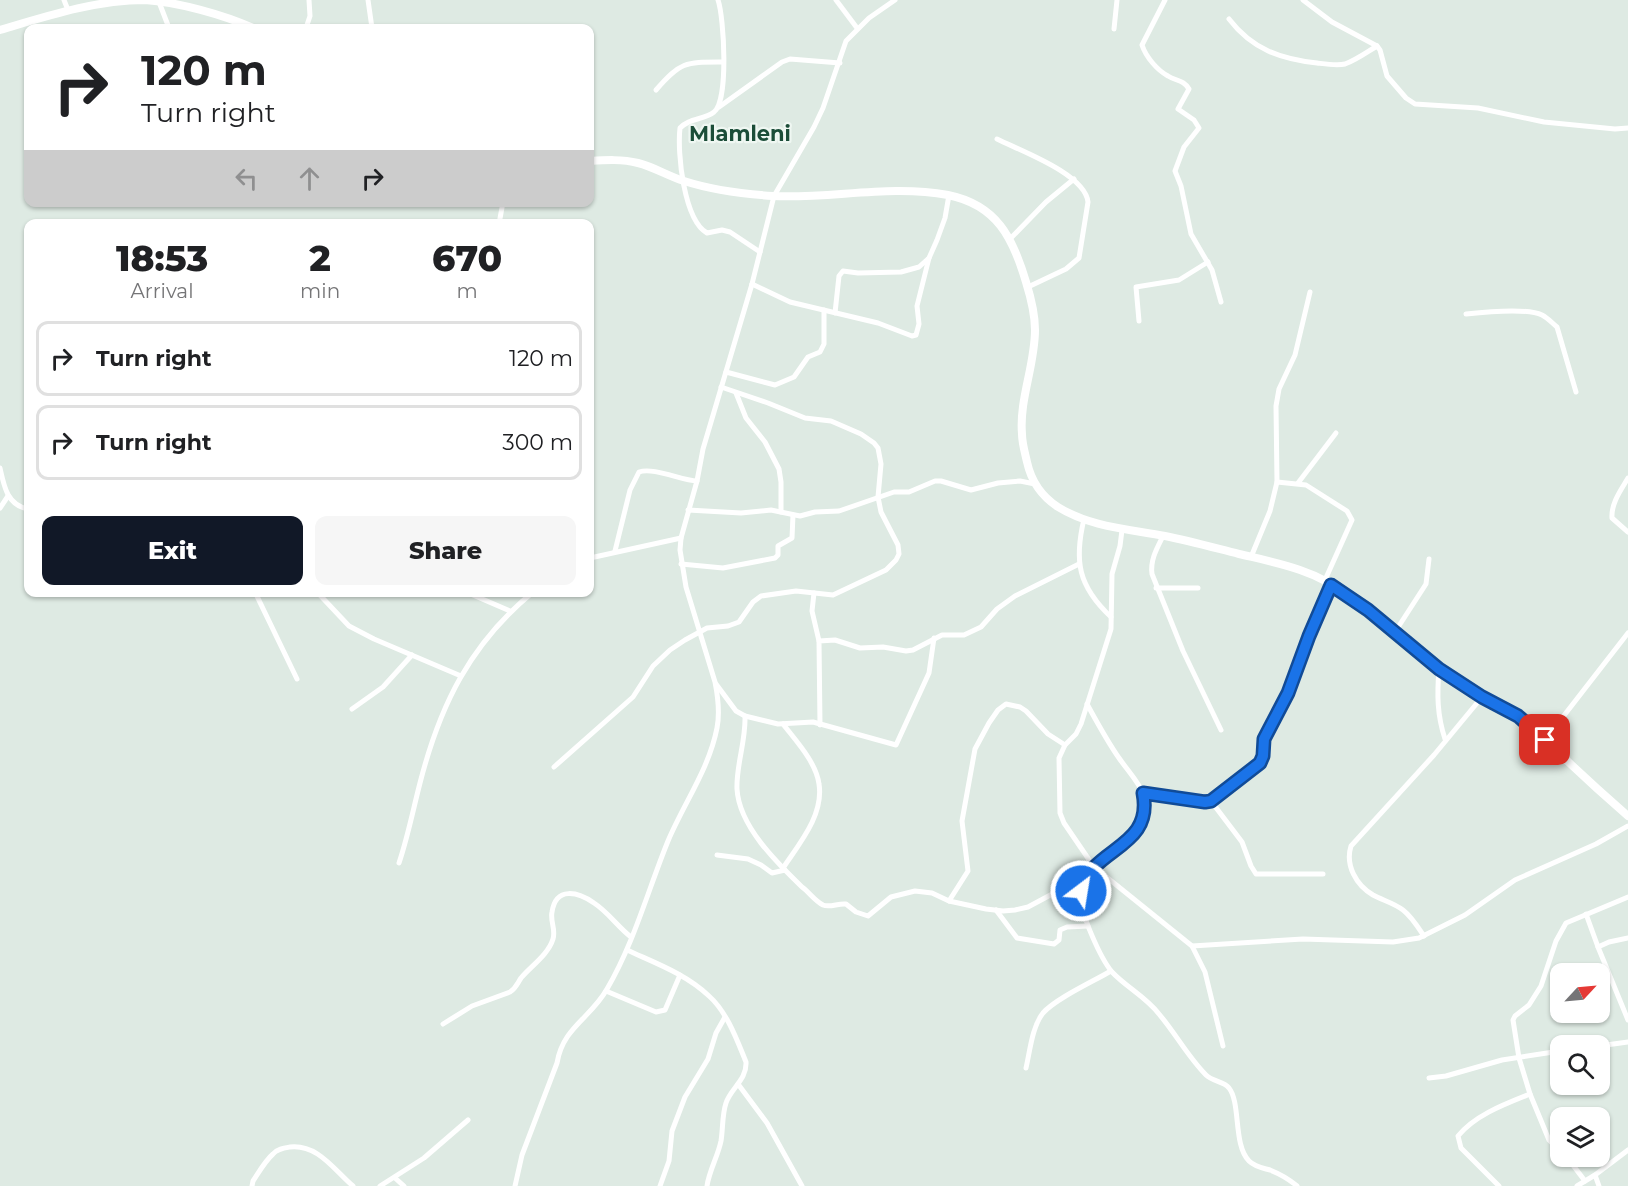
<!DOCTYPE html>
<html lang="en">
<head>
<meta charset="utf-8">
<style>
	:root { --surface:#fff; --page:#f6f6f6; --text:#202124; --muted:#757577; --line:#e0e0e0; --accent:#111827 }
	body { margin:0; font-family:Montserrat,sans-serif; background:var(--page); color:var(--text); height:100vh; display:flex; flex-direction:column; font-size:22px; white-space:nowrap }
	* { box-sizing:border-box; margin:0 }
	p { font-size:20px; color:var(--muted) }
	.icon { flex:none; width:33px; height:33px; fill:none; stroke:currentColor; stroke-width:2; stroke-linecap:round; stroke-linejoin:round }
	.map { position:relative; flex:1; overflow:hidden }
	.details { position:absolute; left:24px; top:219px; width:570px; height:378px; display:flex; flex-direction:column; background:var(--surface); border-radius:12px; box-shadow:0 2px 4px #0004 }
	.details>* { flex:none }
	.banner { position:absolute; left:24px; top:24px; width:570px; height:183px; border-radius:12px; box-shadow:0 2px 4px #0004; background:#fff; color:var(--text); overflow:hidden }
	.needle { width:39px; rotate:64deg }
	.tools { position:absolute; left:1550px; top:963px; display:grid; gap:12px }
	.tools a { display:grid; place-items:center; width:60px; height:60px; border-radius:12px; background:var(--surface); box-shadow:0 2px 4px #0004; font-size:30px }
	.pin { position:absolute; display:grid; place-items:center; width:51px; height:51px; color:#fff; margin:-26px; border-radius:12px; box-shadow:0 3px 9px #0006 }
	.me { position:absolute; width:66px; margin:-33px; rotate:31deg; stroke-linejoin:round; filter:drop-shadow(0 0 4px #0008) }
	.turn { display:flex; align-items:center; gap:21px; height:126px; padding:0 18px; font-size:27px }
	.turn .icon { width:78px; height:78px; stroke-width:2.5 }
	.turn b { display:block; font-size:42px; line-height:51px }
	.lanes { display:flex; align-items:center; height:57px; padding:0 18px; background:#0003; justify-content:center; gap:30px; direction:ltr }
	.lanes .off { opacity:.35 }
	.eta { display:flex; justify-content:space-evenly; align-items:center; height:102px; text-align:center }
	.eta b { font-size:36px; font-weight:800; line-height:42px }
	.action { display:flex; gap:12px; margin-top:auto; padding:12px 18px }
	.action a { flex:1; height:69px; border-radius:12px; background:var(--accent); color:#fff; font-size:24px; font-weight:800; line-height:69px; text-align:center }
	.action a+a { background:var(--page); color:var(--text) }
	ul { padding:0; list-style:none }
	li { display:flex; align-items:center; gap:18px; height:75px; margin:0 12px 9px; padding:0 6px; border:3px solid var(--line); border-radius:12px }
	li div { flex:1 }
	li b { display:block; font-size:22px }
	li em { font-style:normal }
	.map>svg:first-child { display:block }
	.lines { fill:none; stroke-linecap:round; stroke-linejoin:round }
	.street { stroke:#fff; stroke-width:5 }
	.secondary { stroke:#fff; stroke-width:8 }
	.route-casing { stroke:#114b97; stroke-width:15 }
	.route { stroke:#1a73e8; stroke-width:10 }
	.labels { text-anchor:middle; stroke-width:4.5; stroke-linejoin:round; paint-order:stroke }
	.quarter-label { font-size:21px; font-weight:bold; fill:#1b4d38; stroke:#eff7f2 }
</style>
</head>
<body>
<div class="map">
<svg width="1628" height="1186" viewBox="0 0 1628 1186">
	<rect width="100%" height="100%" fill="#deeae3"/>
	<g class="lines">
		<g class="street">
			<path d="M64 0 68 10"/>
			<path d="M368 0 372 28"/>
			<path d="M718 0C724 17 729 101 714 112 704 120 689 118 680 128 677 153 684 220 707 233L722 230 730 232 760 252"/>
			<path d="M836 0 857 28"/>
			<path d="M1165 0 1142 45C1146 57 1157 70 1168 76 1176 81 1184 80 1189 89L1178 109 1194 120 1199 128 1184 147 1175 171 1181 186 1191 234 1212 270 1221 302"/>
			<path d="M1303 0 1332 22 1377 46 1380 50 1387 76 1406 98 1415 104 1478 108 1544 122 1615 129 1628 128"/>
			<path d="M159 2 169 28"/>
			<path d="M1229 19C1252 49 1280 59 1317 63 1325 64 1337 66 1345 64 1356 60 1367 52 1377 46"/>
			<path d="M306 28 310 16 309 0"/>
			<path d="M1114 29 1117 0"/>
			<path d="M656 90C681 61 686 62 723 62"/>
			<path d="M719 107 782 62 790 59 840 63"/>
			<path d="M997 139C1021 151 1085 174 1088 202L1079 258 1066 269 1028 287"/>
			<path d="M499 224 503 202"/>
			<path d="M1010 239 1046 202 1074 179"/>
			<path d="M752 284 790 302 878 323 912 336 916 335 919 324 917 306 929 258"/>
			<path d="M835 313 839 276 843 271 858 273 901 272 919 267 929 258 937 240 945 218 949 195"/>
			<path d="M1466 314C1484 312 1527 308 1542 315 1548 318 1552 323 1557 327L1576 392"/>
			<path d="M1139 321 1136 287 1179 280 1208 262"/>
			<path d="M726 372 775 385 794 377 808 357 820 352 824 344V310"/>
			<path d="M736 393 746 418 765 442 779 469 781 482V512"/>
			<path d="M0 468C4 486 7 505 28 509"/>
			<path d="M1628 478C1621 490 1611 503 1612 518L1628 532"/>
			<path d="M1277 482 1306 485 1347 511 1352 520 1325 580"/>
			<path d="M1298 483 1336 433"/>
			<path d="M0 508 8 496"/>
			<path d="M688 510 741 513 771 510 800 516 815 512 839 511 894 492H909L935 481H941L971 490 998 483 1020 481 1035 484"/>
			<path d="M1084 519C1074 561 1078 586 1111 617"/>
			<path d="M1122 530 1120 546 1112 574 1111 629 1081 724 1076 734 1065 745 1059 758 1060 813 1064 823 1094 867 1192 946 1205 972 1223 1046"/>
			<path d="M1163 536C1157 548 1150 560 1152 574L1183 651 1221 730"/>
			<path d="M615 551 630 490 639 472C653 467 681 480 697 481"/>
			<path d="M1251 557 1270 511 1277 482 1276 406 1279 389 1295 355 1310 292"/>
			<path d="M590 558 681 538"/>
			<path d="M681 564 723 568 775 558 778 555V546L792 538 793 515"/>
			<path d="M1156 588H1198"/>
			<path d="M255 592 297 679"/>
			<path d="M317 592 349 626 374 639 461 676"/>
			<path d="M466 592 510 611"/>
			<path d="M814 593 812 611 819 641"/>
			<path d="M1395 632 1426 584 1429 559"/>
			<path d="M1439 669C1437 694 1437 715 1445 739"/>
			<path d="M716 684 736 711 745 716 778 724 813 722 896 745 929 673 934 638"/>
			<path d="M1087 704C1097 722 1107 741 1119 758 1127 770 1140 783 1144 796 1157 845 1081 852 1081 897 1080 913 1101 959 1112 972 1126 987 1146 997 1159 1014 1176 1034 1188 1057 1206 1075 1213 1082 1224 1081 1229 1088 1241 1103 1233 1145 1249 1161 1255 1167 1263 1168 1270 1170 1280 1174 1289 1179 1297 1186"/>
			<path d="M352 709 383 687 412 655"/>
			<path d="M745 716C746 741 736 765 737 789 739 826 777 863 802 887 809 892 815 901 823 905 830 908 838 903 846 904L856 912 868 916 891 897 915 891 932 893 949 901 986 909 1003 911 1015 910 1028 907 1084 877"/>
			<path d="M820 725 819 641 835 640 860 648 883 647 906 651 913 650 942 635H964L981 627 997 609 1015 596 1079 564"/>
			<path d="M1545 740 1628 633"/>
			<path d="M554 767 633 697 653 666 670 650 685 640 707 628 728 626 739 622 753 602 761 596 796 591 833 595 886 570 896 560 899 554 898 545 881 512 878 497 881 464 878 448 874 443 861 434 831 421 805 418 768 403 721 387"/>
			<path d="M1143 793 1205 802 1211 801 1260 763 1263 756 1264 739 1288 693 1309 636 1331 585"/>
			<path d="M1211 801 1242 842 1251 866 1256 874H1323"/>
			<path d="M717 855 748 859 761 865 772 873 785 870"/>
			<path d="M399 863C408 836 413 810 420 783 440 705 470 644 533 592"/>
			<path d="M783 868C799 844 824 815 819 784 816 762 796 741 783 724"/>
			<path d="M949 901 968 871 962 821 975 749 989 723 998 710 1006 704 1020 707 1026 711 1048 734 1065 745"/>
			<path d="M996 910 1017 938 1054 944 1059 940 1060 930 1067 927 1088 926"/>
			<path d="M1586 914 1598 947 1628 1020"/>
			<path d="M1424 936C1418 927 1411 916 1403 910 1394 903 1382 900 1373 895 1356 885 1345 865 1351 846L1434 755 1482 697"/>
			<path d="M1192 946 1303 939 1393 942 1419 938 1465 915 1515 880 1596 844 1628 826"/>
			<path d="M1598 947 1609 942 1628 938"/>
			<path d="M627 950C655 963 686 974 709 996 727 1012 737 1040 746 1062 747 1080 731 1088 726 1103 722 1115 723 1129 721 1141 718 1156 709 1171 707 1186"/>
			<path d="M606 991 656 1012 665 1010 680 975"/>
			<path d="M443 1024 472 1006 510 992C516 988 517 984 521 978 531 966 548 955 553 939 556 929 550 922 552 912 556 886 578 892 594 903 608 912 618 927 631 937"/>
			<path d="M1599 1046 1628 1042"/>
			<path d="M1026 1068C1030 1051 1032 1027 1043 1013 1055 999 1094 981 1111 971"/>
			<path d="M1429 1078 1446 1076 1502 1060 1560 1051"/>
			<path d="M738 1084 767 1123 802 1186"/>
			<path d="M1560 1151 1549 1140 1530 1094 1519 1058 1513 1020 1515 1016 1529 1005 1541 986 1556 941 1566 923 1628 897"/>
			<path d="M1566 1156 1585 1181"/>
			<path d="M1595 1175 1599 1186"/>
			<path d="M395 1178 404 1186"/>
			<path d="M252 1186 253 1181C259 1172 265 1161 273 1154 277 1149 284 1148 290 1147 318 1144 334 1170 353 1186"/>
			<path d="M380 1186 424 1158 468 1120"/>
			<path d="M515 1186 522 1155 557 1063C563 1027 591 1018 607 989 634 943 648 890 668 841 684 803 709 769 717 728 720 713 718 697 715 682L686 587 680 550 681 538 697 481 703 449 752 284 774 196 814 127 823 108 846 41 869 18 895 0"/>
			<path d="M660 1186 669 1161 672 1131 685 1097 708 1059 716 1033 725 1017"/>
			<path d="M1499 1186 1461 1148 1458 1136C1475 1115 1505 1104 1530 1094"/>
			<path d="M1577 1186 1595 1175 1628 1150"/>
		</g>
		<g class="secondary">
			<path d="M0 30C47 16 96 0 145 0 178 2 224 15 253 28"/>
			<path d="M590 161C606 160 622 159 638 163 654 167 668 176 684 181 712 190 743 194 773 196 831 199 890 184 948 195 997 205 1013 238 1026 282 1031 298 1035 315 1035 330 1035 365 1019 400 1022 434 1022 443 1025 453 1027 462 1031 480 1041 496 1058 507 1090 527 1128 529 1165 536 1190 541 1215 548 1239 554 1260 559 1280 563 1300 570 1351 587 1395 633 1436 666 1462 687 1493 699 1520 717 1535 727 1548 742 1561 755 1583 776 1605 796 1628 816"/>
		</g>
	</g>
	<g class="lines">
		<defs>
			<path id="route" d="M1081 891C1091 847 1154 849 1143 793L1205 802 1211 801 1260 763 1263 756 1264 739 1288 693 1309 636 1331 585 1368 610 1439 669 1482 697 1518 716 1545 740"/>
		</defs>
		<use href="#route" class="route-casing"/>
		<use href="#route" class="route"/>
	</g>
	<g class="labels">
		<g class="quarter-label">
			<text x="740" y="141">Mlamleni</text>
		</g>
	</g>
</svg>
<div class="tools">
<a><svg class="needle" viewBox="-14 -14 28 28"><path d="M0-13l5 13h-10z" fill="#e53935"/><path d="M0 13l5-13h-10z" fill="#757577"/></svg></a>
<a><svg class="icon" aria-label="search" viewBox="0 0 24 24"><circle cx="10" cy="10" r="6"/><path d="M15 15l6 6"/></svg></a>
<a><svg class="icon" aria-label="layers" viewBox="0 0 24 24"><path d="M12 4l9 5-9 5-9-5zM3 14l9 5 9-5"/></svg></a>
</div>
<div class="pin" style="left:1545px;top:740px;background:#d93025"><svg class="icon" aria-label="arrive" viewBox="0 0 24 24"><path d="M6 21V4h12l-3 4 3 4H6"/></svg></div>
<svg class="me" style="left:1081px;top:891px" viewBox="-20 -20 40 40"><circle r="17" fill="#1a73e8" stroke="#fff" stroke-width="3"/><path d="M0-11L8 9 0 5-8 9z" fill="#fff"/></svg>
<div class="banner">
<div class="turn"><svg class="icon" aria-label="right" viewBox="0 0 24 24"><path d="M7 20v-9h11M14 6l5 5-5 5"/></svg><div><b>120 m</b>Turn right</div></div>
<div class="lanes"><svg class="icon off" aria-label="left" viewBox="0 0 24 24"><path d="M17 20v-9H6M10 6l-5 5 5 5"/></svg><svg class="icon off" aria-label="ahead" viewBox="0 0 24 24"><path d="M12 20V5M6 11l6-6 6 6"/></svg><svg class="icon" aria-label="right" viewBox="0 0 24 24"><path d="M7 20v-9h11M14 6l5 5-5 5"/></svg></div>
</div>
<section class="details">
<div class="eta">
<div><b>18:53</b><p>Arrival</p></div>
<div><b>2</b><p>min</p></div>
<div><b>670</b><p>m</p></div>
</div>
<ul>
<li><svg class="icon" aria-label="right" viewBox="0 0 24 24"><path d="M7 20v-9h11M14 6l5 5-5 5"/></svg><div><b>Turn right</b></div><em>120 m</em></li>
<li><svg class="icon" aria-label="right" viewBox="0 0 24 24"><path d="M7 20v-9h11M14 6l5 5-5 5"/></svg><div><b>Turn right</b></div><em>300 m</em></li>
</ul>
<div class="action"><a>Exit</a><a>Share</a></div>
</section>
</div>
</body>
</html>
